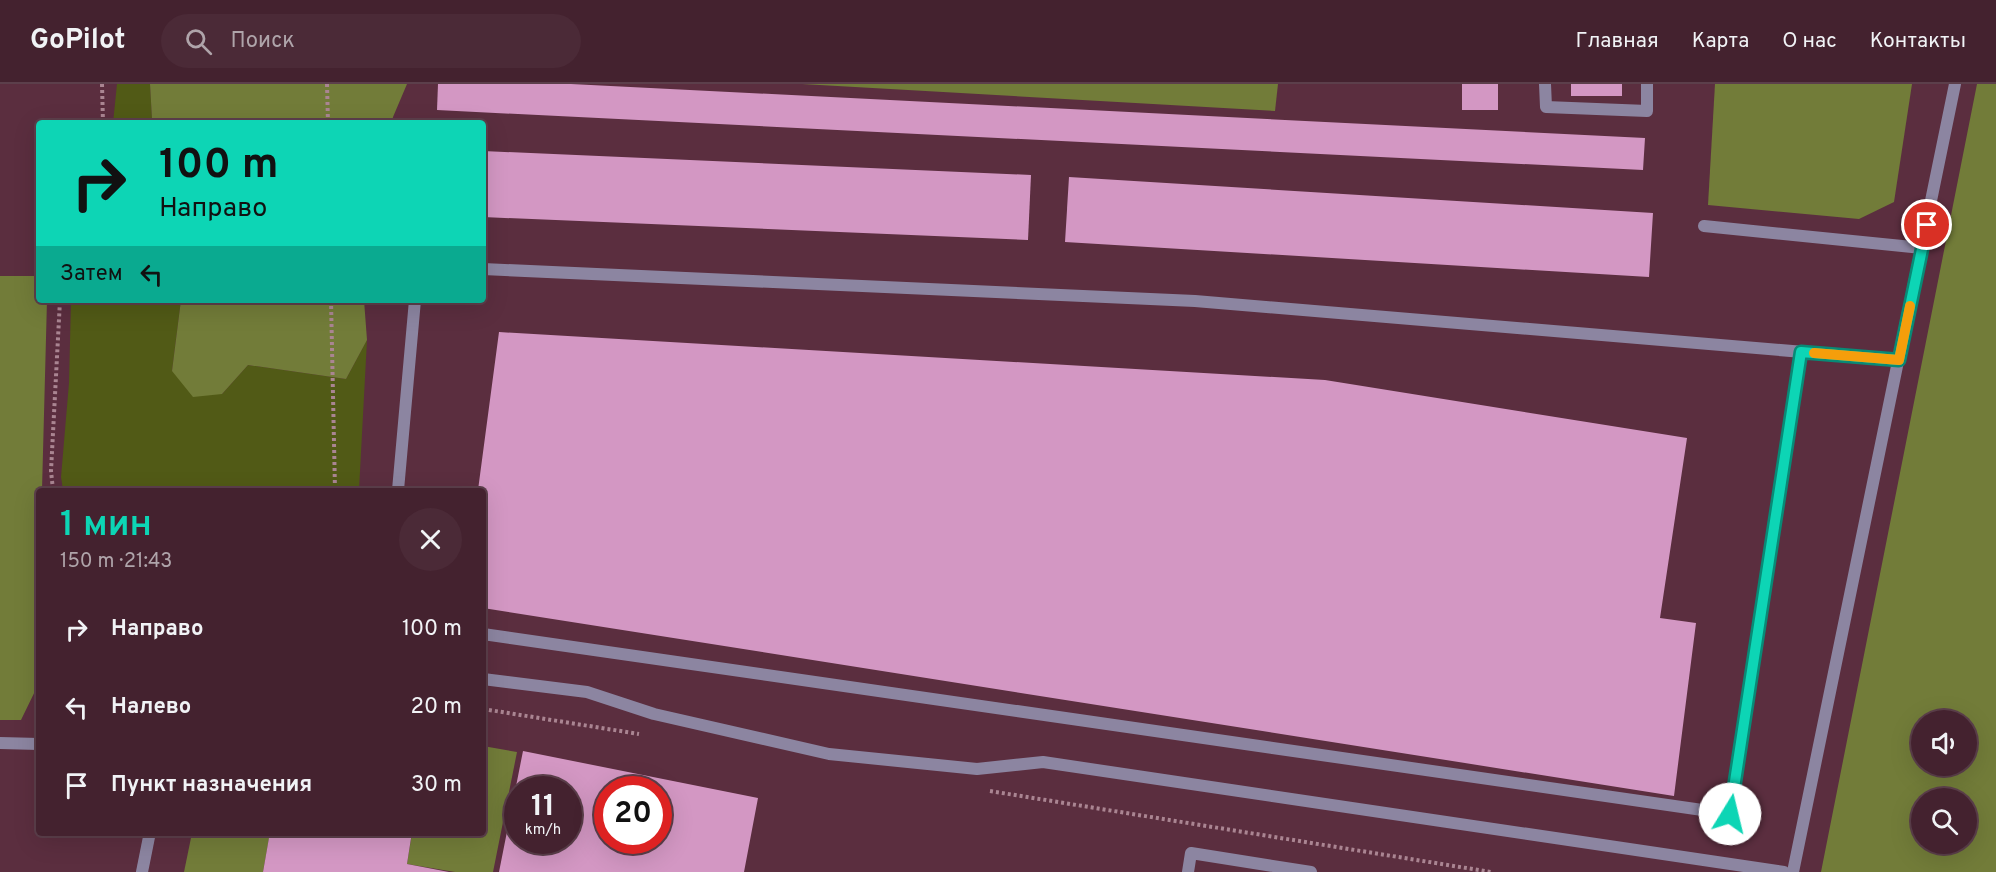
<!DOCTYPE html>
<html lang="ru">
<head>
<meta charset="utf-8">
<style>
	:root { --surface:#44222f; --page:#4b2a37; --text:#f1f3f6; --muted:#afa4aa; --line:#5c3f4b; --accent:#0dd5b5 }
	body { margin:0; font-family:Overpass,sans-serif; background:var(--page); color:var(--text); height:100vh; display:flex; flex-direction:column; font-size:22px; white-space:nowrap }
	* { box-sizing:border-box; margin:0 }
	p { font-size:20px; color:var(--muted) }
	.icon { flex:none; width:33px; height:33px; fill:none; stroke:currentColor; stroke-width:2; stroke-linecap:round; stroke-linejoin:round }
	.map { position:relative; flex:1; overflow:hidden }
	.sheet { position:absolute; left:36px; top:404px; width:450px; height:348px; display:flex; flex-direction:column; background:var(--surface); border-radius:6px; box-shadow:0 6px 24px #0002,0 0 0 2px var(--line) }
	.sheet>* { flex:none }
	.top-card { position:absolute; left:36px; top:36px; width:450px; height:183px; border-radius:6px; box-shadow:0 6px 24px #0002,0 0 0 2px var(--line); background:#0dd5b5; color:#111; overflow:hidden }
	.buttons { position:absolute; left:1911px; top:626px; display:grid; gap:12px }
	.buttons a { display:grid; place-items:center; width:66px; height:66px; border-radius:50%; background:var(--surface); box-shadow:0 6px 24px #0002,0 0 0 2px var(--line); font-size:30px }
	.speed { position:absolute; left:504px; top:692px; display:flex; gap:12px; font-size:30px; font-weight:700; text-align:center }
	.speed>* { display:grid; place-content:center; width:78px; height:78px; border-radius:50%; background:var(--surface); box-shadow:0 6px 24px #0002,0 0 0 2px var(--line); line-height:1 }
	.speed small { font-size:15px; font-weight:400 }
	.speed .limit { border:9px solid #d22; background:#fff; color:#111 }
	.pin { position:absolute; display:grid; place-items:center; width:51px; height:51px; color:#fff; margin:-26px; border:3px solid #fff; border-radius:50%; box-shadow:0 2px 6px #0007 }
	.me { position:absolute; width:66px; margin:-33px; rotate:9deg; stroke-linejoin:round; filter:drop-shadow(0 0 4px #0008) }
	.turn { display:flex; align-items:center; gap:21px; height:126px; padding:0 24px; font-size:27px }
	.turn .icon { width:78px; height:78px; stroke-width:2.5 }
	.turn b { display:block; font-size:42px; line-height:51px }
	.then { display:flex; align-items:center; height:57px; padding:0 24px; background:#0003; gap:12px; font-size:22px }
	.round { display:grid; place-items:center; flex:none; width:63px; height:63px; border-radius:32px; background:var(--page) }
	.summary { display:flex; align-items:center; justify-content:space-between; height:102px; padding:0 24px }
	h1 { font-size:36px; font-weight:600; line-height:45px; color:var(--accent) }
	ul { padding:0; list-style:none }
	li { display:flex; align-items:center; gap:18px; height:78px; padding:0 24px }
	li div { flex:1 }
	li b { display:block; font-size:22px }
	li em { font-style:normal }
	header { display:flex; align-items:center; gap:36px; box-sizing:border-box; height:84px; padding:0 30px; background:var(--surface); border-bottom:2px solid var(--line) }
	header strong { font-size:28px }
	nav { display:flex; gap:33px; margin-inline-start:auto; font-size:21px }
	.search { width:420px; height:54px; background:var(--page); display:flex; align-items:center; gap:15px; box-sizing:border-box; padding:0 21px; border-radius:33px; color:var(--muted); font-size:22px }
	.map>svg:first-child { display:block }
	.green { fill:#515a16 }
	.forest { fill:#727c39; fill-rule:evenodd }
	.building { fill:#d397c3; fill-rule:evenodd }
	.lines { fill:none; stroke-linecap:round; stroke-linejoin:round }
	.path { stroke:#aa8592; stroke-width:4; stroke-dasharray:3 3; stroke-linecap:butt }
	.service { stroke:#8c85a1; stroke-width:12 }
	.minor { stroke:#8c85a1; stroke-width:12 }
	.route-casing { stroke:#088a76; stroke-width:15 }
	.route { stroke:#0dd5b5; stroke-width:10 }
	.slow { stroke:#f59e0b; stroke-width:10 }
</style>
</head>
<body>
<header>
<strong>GoPilot</strong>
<div class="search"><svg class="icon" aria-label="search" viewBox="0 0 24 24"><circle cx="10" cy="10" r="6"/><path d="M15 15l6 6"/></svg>Поиск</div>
<nav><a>Главная</a><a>Карта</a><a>О нас</a><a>Контакты</a></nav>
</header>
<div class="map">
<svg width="1996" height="788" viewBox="0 0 1996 788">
	<rect width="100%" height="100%" fill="#5b2e3f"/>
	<g class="green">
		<path d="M117 0H150L152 35 155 39H113Z"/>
		<path d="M71 216H181L172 287 222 310 248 281 346 295 367 256 359 406H63L61 393 69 299Z"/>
	</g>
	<g class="forest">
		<path d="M150 0H407L393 33 392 39H155L152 35Z"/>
		<path d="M802 0H1278L1275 27Z"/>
		<path d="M1715 0H1912L1894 118 1859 135 1708 121Z"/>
		<path d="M1977 0H1996V788H1821ZM1922 636H1966V681H1922ZM1922 714H1966V759H1922Z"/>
		<path d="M0 192H39V216H47L42 406H39V599L21 636H0Z"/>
		<path d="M181 216H364L367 256 346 295 248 281 222 310 193 313 172 287Z"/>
		<path d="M483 662 517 668 493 788H455L407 780 412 749 483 748Z"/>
		<path d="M192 749H270L263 788H184Z"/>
	</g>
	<g class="building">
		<path d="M438 0H571L1645 54 1643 86 437 26Z"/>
		<rect x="1462" y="0" width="36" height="26"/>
		<rect x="1571" y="0" width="51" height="12"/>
		<path d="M483 67 1031 91 1028 156 483 133Z"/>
		<path d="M1069 93 1653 129 1649 193 1065 158Z"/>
		<path d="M499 248 1325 296 1687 354 1660 534 1696 539 1674 712 483 524V406H478Z"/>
		<path d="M523 667 758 714 744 788H499ZM518 705H568V756H518ZM608 705H658V756H608Z"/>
		<path d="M270 748H412L407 780 449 788H263Z"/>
	</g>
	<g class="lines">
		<g class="path">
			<path d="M102 0 103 39"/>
			<path d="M327 0 328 39"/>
			<path d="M331 216 335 406"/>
			<path d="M53 406 51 387 60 216"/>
			<path d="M483 625 639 650"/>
			<path d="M990 707 1491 788"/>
		</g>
		<g class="service">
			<path d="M1545 0 1546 23 1647 27V0"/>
			<path d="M1704 142 1922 164"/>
			<path d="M483 185 1195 217 1899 276"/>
			<path d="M398 406 415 216"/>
			<path d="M483 550 1730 730 1801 268"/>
			<path d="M483 595 587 608 654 630 829 670 977 685 1043 678 1784 788"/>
			<path d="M0 659 39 660"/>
			<path d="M142 788 150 748"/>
			<path d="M1188 788 1191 769 1311 788"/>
		</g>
		<path class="minor" d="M1793 788 1955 0"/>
	</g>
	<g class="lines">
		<defs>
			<path id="route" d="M1730 730 1801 268 1899 276 1927 141"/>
		</defs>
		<use href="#route" class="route-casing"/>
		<use href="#route" class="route"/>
		<path class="slow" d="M1814 269 1899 276 1910 222"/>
	</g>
</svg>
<div class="buttons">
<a><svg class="icon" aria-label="sound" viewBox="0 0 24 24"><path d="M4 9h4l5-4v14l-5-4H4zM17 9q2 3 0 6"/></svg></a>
<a><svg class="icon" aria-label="search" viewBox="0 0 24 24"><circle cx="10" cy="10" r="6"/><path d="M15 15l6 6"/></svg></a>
</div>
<div class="speed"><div>11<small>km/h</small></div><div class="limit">20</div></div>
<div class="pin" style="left:1927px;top:141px;background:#d93025"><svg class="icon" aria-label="arrive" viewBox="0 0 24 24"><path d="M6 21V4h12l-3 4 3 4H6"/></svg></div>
<svg class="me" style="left:1730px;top:730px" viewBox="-20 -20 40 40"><circle r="19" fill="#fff"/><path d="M0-13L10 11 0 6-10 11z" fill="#0dd5b5"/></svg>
<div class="top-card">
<div class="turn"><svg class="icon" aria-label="right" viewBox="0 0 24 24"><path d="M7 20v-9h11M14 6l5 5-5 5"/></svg><div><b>100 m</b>Направо</div></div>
<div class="then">Затем<svg class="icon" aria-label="left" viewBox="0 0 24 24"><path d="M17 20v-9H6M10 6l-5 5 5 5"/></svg></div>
</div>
<section class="sheet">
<div class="summary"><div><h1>1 мин</h1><p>150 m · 21:43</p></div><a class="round"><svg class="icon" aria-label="close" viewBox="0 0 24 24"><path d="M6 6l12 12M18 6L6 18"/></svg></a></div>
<ul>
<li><svg class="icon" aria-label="right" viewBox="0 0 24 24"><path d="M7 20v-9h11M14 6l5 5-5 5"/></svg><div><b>Направо</b></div><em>100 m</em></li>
<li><svg class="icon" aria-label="left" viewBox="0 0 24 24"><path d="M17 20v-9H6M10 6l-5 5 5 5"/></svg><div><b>Налево</b></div><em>20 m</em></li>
<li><svg class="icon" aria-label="arrive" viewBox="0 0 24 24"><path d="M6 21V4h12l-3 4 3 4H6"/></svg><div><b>Пункт назначения</b></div><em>30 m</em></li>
</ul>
</section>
</div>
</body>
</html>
